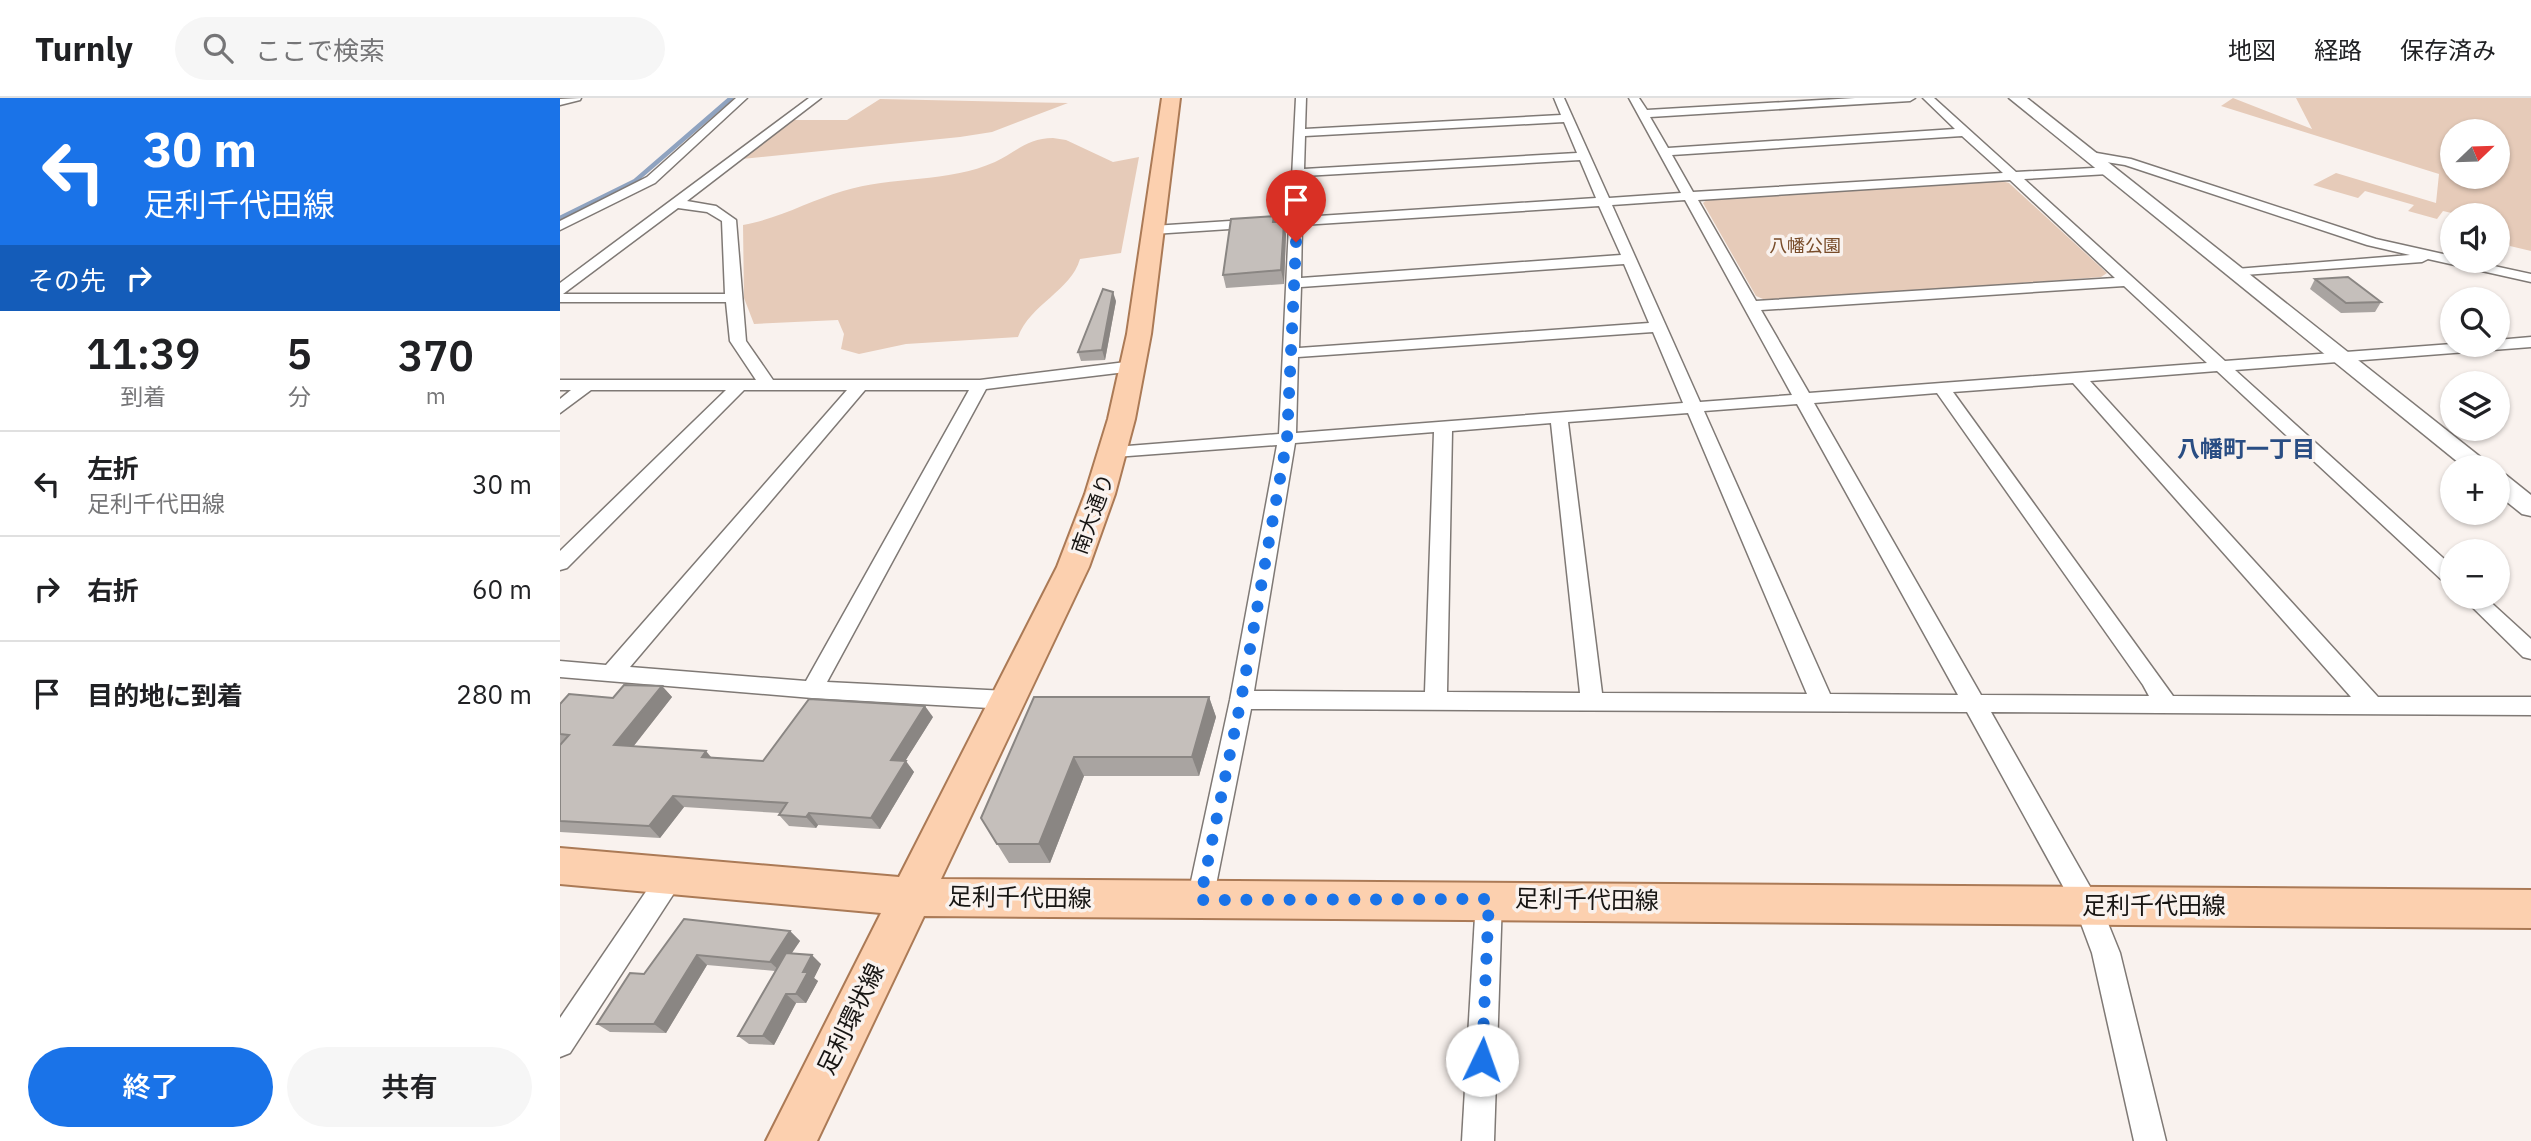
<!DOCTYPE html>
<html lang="ja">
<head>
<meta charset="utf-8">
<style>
	:root { --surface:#fff; --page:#f6f6f6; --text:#202124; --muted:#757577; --line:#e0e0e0; --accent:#1a73e8 }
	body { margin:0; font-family:"IBM Plex Sans","Noto Sans JP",sans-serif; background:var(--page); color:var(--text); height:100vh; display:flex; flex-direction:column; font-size:26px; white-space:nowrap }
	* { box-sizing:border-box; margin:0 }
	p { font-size:23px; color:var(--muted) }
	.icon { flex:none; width:38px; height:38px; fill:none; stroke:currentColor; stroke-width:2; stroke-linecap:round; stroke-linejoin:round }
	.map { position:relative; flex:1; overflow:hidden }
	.sheet { display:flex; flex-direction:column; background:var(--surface); width:560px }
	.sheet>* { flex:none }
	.hud { background:#1a73e8; color:#fff; overflow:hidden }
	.needle { width:46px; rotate:67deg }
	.fabs { position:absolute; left:1880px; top:21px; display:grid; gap:14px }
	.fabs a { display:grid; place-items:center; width:70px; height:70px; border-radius:50%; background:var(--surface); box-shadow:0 2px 5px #0004; font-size:35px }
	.pin { position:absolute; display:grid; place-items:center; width:60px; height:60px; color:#fff; margin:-72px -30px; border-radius:50% 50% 50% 0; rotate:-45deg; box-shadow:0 0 7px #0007 }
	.pin .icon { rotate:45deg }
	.me { position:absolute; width:77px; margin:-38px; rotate:3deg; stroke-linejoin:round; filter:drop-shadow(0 0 5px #0008) }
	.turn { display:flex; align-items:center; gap:24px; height:147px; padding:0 28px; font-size:32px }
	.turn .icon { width:91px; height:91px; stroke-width:2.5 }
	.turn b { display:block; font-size:49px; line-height:60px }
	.then { display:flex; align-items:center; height:66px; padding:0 28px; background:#0003; gap:14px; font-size:26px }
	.eta { display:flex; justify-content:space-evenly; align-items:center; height:119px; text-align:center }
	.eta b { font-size:42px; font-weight:600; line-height:49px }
	.primary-button { display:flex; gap:14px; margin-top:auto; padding:14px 28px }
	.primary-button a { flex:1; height:80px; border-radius:42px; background:var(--accent); color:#fff; font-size:28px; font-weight:600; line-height:80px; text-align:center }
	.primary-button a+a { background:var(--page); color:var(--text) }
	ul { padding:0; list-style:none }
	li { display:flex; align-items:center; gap:21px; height:105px; padding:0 28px; border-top:2px solid var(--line) }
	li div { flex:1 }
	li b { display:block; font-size:26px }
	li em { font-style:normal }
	header { display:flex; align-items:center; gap:42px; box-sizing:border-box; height:98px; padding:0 35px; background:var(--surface); border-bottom:2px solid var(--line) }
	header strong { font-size:33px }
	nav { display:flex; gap:38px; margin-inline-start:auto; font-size:24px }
	.search { width:490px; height:63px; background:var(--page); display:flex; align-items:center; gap:18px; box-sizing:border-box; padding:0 24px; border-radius:38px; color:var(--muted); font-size:26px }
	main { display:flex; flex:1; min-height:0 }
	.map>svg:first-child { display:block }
	.green { fill:#e6cbb9; fill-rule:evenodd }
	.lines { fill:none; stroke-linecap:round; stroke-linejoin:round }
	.stream { stroke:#8fa3c0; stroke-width:4.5 }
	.street-casing { stroke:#7f7975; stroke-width:3 }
	.secondary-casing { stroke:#7f7975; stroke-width:3 }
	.primary-casing { stroke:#ab7a56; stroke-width:4 }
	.street { fill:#fff; fill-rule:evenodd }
	.secondary { fill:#fff; fill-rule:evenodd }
	.primary { fill:#fcd0af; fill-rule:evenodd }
	.wall { fill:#a9a4a1 }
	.shaded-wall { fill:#8a8683 }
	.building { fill:#c5bfbb; stroke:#8a8683; stroke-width:2 }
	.route { stroke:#1a73e8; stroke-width:12; stroke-dasharray:0 21.6 }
	.labels { text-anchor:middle; stroke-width:7; stroke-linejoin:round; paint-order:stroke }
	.far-park-label { font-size:18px; fill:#784c29; stroke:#f9f2ee }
	.street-label { font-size:21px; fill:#171513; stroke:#f9f2ee }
	.neighbourhood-label { font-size:23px; font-weight:bold; fill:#294d83; stroke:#f9f2ee }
	.near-street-label { font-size:24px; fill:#171513; stroke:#f9f2ee }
</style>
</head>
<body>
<header>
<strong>Turnly</strong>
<div class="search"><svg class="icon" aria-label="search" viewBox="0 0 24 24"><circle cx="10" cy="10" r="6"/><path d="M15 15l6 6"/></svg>ここで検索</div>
<nav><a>地図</a><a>経路</a><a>保存済み</a></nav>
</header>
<main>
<section class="sheet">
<div class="hud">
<div class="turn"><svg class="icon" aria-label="left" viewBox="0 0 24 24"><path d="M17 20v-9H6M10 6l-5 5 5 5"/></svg><div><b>30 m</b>足利千代田線</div></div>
<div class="then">その先<svg class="icon" aria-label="right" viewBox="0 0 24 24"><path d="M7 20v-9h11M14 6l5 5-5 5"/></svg></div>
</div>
<div class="eta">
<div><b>11:39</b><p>到着</p></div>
<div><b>5</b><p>分</p></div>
<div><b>370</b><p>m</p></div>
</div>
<ul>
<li><svg class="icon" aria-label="left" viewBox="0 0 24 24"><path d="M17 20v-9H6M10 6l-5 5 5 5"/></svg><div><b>左折</b><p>足利千代田線</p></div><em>30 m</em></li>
<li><svg class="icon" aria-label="right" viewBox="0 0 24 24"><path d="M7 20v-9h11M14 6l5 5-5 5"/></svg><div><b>右折</b></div><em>60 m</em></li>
<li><svg class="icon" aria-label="arrive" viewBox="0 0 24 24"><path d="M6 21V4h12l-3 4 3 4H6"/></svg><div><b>目的地に到着</b></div><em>280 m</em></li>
</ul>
<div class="primary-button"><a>終了</a><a>共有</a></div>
</section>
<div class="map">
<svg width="1971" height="1043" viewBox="0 0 1971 1043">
	<rect width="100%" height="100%" fill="#f9f2ee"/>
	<g class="green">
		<path d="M1673 0 1752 31 1736 0H1971V153L1950 148 1941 128 1937 127V117H1900L1883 113 1877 121 1848 113 1854 107 1805 93 1798 100 1753 87 1776 75 1876 105 1879 76 1661 8ZM1937 33V79H1892V33Z"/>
		<path d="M320 1 508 5 432 34 400 39 182 61 233 22H287Z"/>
		<path d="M493 40 506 42 553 64 579 59 561 155 520 161C511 193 470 206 458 239L346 246 299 256 281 251 284 236 278 222 194 226 184 200 183 127C218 121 249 103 283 93 332 78 388 85 435 64 456 54 468 40 493 40Z"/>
		<path d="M1438 82 1449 85 1547 175 1541 179 1210 204 1196 198 1143 105 1148 101Z"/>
	</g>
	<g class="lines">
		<path class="stream" d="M0 120 75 83 171 0"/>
		<defs>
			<g id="street">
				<path d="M21 0 20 2 0 7V1Z"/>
				<path d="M176 0H187L95 85 0 132V123L87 79Z"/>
				<path d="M249 0H261L127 103 156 108 176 122 186 243 213 282H420L574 263 582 268 574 273 426 291 267 584 447 593 455 596 458 602 455 608 447 611 252 600 0 579V563L46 567 287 292H184L7 470 0 472V453L166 292H31L0 315V301L11 292H0V282H196L170 243 166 204H0V185ZM118 110 147 114 162 123 165 196H3ZM305 292H409L246 583 70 569Z"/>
				<path d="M736 0H746L745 31 1001 17 994 0H1004L1049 100 1121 95 1069 0H1079L1087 12 1295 0H1355L1350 3 1090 19 1108 50 1395 31 1363 0H1374L1456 74 1552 69 1554 72 1548 76 1464 81 1665 263 1892 246 1937 247V242L1971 239V249L1675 272 1892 468V487L1885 485 1657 273 1530 283 1818 599H1971V617L1431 614 1541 808 1560 855 1606 1043H1574L1532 855 1516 812 1407 614 691 611 653 802 649 810 640 814 631 810 627 802 670 602 717 347 555 359 546 354 555 349 719 336 729 127 593 136 586 132 593 128 730 119ZM1004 24 1017 55 744 71 745 38ZM1402 38 1443 75 1133 94 1112 57ZM1020 62 1036 100 743 119 744 78ZM1450 82 1555 180 1196 203 1138 102ZM1125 102 1232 297 1140 304 1052 107ZM1039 108 1061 157 741 180 742 127ZM1064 166 1089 225 739 250 741 189ZM1564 188 1647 265 1249 295 1201 212ZM1093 234 1123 305 736 335 738 259ZM1513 285 1791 599 1613 598 1393 294ZM1377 295 1583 587 1589 598 1421 597 1254 305ZM1237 306 1398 597 1270 596 1144 313ZM1128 315 1247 596 1042 595 1008 324ZM991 325 1020 595 887 594 892 333ZM874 334 865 594 694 593 735 345Z"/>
				<path d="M1531 54 1571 61 1816 141 1892 158V163H1911L1971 176V184L1868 161 1862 164 1671 178V172L1676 171 1850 157 1807 147 1565 67 1527 61 1525 58Z"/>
				<path d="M1902 499H1925L1971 541V561L1963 559Z"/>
				<path d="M111 767 120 770 124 778 120 786 10 955 0 959V920L102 770Z"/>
				<path d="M929 789 938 793 942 801 934 1043H902L916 801 920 793Z"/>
			</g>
			<g id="secondary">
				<path d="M1449 0H1467L1933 369H1904Z"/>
				<path d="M1937 375 1946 377 1971 397V418L1962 416 1937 396Z"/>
			</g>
			<path id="primary" d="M602 0H620L591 236 575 321 555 396 529 469 381 781 1971 792V830L364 818 257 1043H206L321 815 0 786V750L339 779 497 469 525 396 548 321 567 236Z"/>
		</defs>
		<use href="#street" class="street-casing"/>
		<use href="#secondary" class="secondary-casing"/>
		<use href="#primary" class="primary-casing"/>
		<use href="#street" class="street"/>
		<use href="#secondary" class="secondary"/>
		<use href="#primary" class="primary"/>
	</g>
	<g class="wall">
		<path d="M714 118 715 124H724L726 137 724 186 666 190 663 177Z"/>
		<path d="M1755 181 1821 204 1815 214 1781 215 1750 191Z"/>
		<path d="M556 203 545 262 521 263 518 254Z"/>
		<path d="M102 588 112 599 73 649 151 659 203 663 373 619 345 663 354 674 320 731 258 727 256 730 229 728 219 717 220 715 124 709 100 740 0 734V606L53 600Z"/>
		<path d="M474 599H649L656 619 639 678H524L490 765H449L421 720Z"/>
		<path d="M124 821 230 833 240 843 231 855 261 866 254 880 258 883 246 905H236L214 947 189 946 178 938 215 873 147 867 106 935 50 934 37 926 84 876Z"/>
	</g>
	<g class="shaded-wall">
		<path d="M724 124 726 137 724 186 721 172Z"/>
		<path d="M553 194 556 203 545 262 542 252Z"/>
		<path d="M102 588 112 599 65 659 54 647Z"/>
		<path d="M649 599 656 619 639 678 632 659Z"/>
		<path d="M365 608 373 619 339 673 331 662Z"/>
		<path d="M146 653 156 665 142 659Z"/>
		<path d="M514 659 524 678 490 765 479 746Z"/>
		<path d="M346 663 354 674 320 731 311 720Z"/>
		<path d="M113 698 124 709 100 740 89 728Z"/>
		<path d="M249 715 258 727 256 730 246 719Z"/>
		<path d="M230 833 240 843 220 873 210 864Z"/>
		<path d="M137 857 147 867 106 935 94 926Z"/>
		<path d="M252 857 261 866 254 880 258 883 246 905 236 896 243 874Z"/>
		<path d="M226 896 236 905 214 947 203 938Z"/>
	</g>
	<g class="building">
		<path d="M714 118 713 124H724L721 172 663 177 671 121Z"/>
		<path d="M1788 179 1821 204 1786 205 1755 181Z"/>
		<path d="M543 191 553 194 542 252 518 254Z"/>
		<path d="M64 587 102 588 54 647 146 653 142 659 203 663 249 601 365 608 331 662 346 663 311 720 249 715 246 719 219 717 227 705 113 698 89 728 0 723V647L9 637 0 636V606L9 596 53 600Z"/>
		<path d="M474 599H649L632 659H514L479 746H437L421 720Z"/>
		<path d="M124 821 230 833 210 864 137 857 94 926H37L70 875 84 876Z"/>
		<path d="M226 855 252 857 243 874H248L236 896H226L203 938H178Z"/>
	</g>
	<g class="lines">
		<path class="route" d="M736 144 727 341 681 602 640 802 929 801 922 962"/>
	</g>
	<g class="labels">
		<g class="far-park-label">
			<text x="1245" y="154">八幡公園</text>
		</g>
		<g class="street-label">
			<text transform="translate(533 416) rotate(-70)" y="7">南大通り</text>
		</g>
		<g class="neighbourhood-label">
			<text x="1686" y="359">八幡町一丁目</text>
		</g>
		<g class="near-street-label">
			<text transform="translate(460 800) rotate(1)" y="8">足利千代田線</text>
			<text transform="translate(1027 802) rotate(1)" y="8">足利千代田線</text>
			<text x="1594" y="816">足利千代田線</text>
			<text transform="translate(291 921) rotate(-64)" y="8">足利環状線</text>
		</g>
	</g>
</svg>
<div class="fabs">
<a><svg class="needle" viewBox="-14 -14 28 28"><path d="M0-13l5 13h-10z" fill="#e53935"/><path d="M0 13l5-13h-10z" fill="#757577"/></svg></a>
<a><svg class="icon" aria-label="sound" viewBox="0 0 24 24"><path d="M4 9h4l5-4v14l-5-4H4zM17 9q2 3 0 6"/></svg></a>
<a><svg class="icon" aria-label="search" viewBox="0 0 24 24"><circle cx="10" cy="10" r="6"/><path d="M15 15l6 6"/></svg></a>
<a><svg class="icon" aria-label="layers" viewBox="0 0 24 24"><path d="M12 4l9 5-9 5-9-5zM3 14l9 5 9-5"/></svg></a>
<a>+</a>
<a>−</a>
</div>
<div class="pin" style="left:736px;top:144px;background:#d93025"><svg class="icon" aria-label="arrive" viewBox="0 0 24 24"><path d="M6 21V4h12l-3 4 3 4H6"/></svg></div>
<svg class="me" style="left:922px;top:962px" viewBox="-20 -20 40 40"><circle r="19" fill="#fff"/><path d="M0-13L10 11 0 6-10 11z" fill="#1a73e8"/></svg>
</div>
</main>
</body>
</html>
